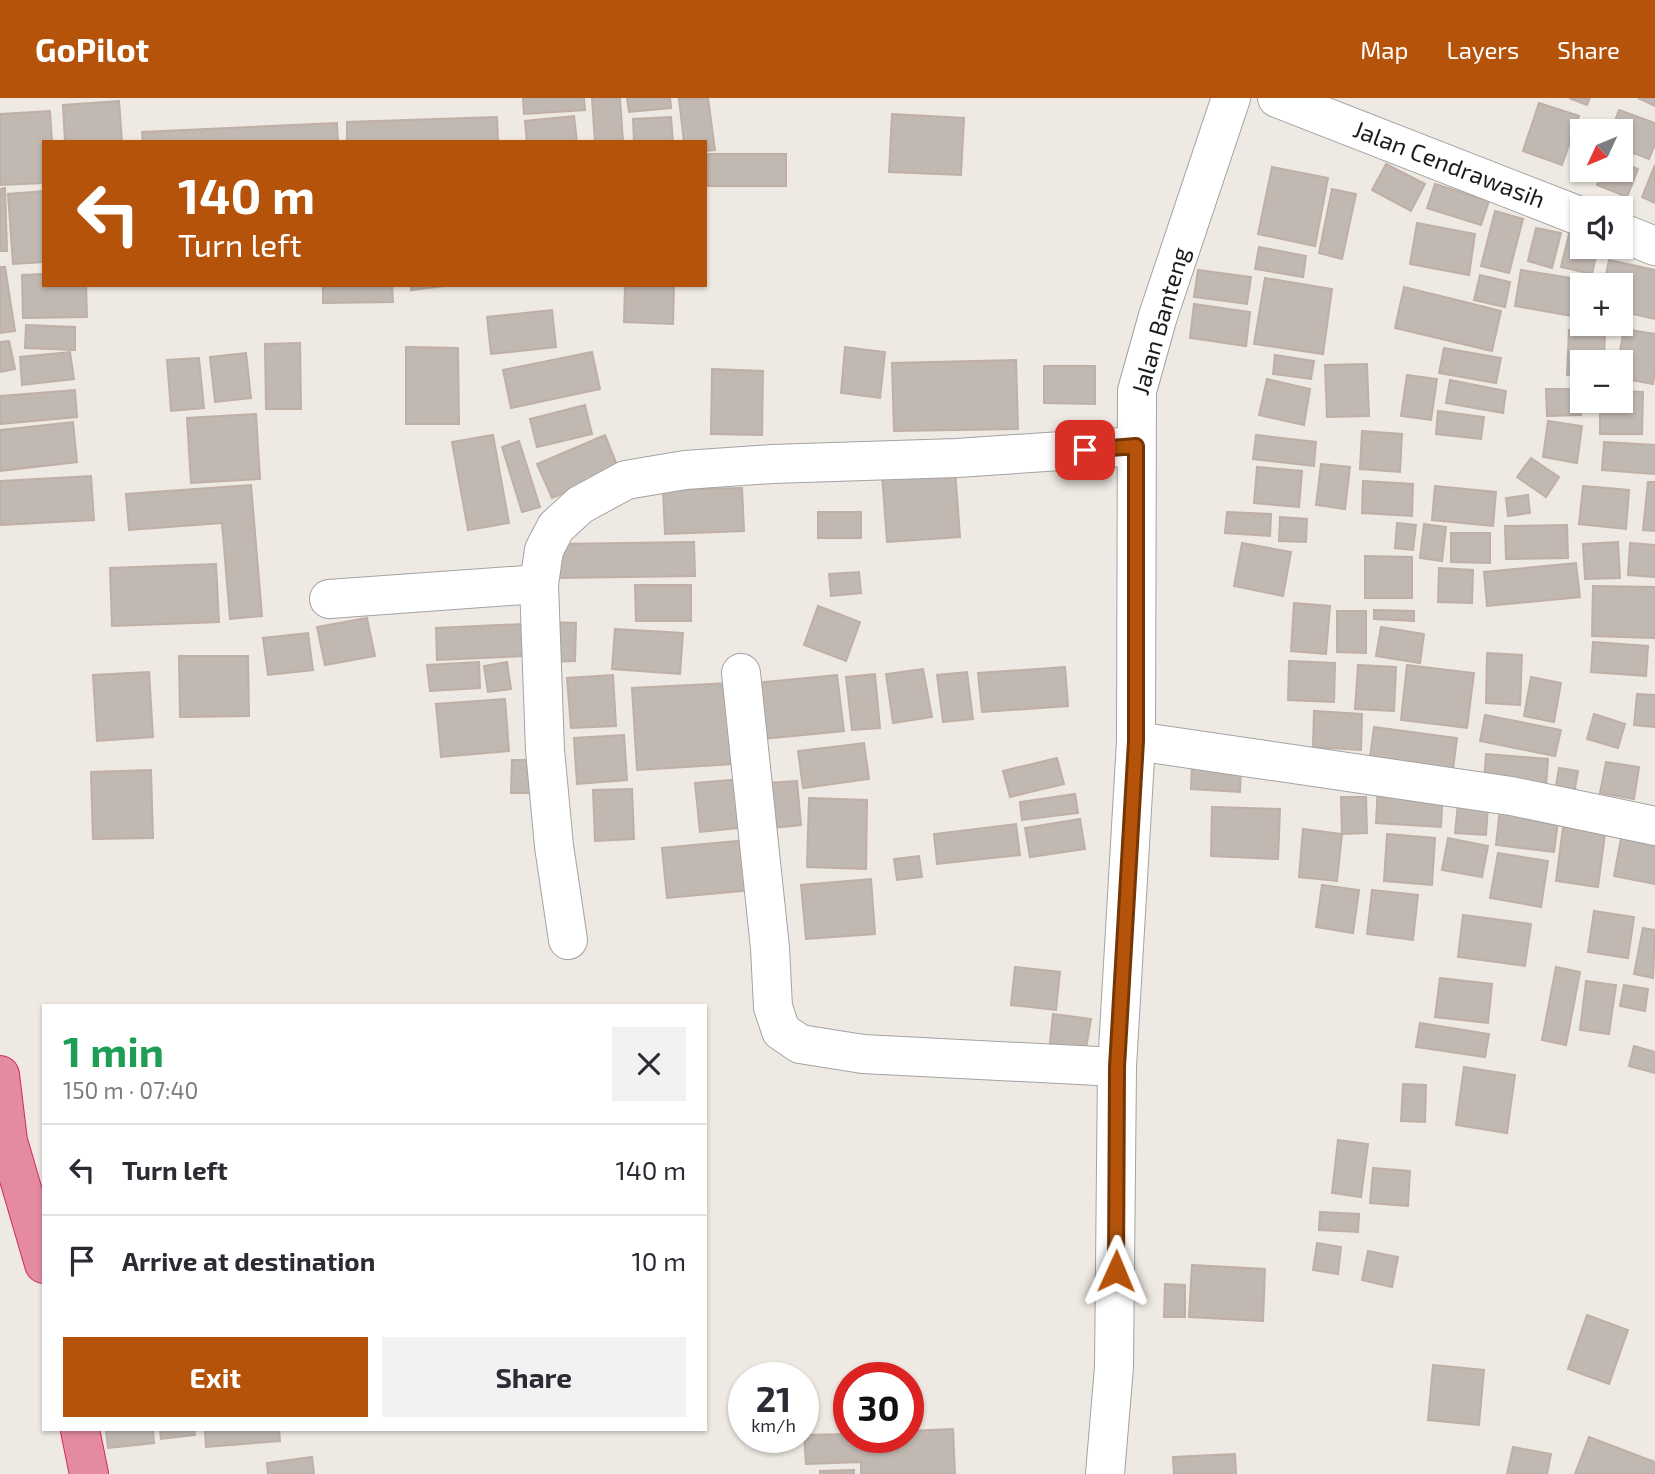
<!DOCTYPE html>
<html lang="en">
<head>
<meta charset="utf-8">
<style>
	:root { --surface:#fff; --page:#f2f2f3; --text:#2b2b33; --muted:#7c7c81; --line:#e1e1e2; --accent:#b45309 }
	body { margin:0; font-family:"Exo 2",sans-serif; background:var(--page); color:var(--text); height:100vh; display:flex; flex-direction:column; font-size:26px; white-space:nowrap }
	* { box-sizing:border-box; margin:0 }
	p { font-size:23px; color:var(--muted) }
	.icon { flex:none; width:38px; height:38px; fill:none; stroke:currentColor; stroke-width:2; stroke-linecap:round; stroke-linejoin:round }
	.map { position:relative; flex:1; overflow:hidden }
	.details { position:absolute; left:42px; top:906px; width:665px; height:427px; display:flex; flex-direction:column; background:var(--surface); border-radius:0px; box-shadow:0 2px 5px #0004 }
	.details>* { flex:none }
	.guide { position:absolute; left:42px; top:42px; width:665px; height:147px; border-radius:0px; box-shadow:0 2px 5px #0004; background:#b45309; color:#fff; overflow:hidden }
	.needle { width:46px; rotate:226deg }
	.buttons { position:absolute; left:1570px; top:21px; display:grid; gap:14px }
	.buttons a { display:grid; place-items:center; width:63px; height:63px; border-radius:0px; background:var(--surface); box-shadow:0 2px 5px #0004; font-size:35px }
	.speed { position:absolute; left:728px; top:1264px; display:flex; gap:14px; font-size:35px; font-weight:700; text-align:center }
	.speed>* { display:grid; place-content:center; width:91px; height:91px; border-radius:50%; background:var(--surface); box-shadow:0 2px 5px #0004; line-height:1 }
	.speed small { font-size:18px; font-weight:400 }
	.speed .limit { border:10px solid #d22; background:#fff; color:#111 }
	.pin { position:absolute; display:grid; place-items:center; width:60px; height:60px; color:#fff; margin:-30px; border-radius:14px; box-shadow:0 4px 10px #0006 }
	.me { position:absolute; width:77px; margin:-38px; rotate:1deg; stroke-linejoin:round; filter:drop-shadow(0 0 5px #0008) }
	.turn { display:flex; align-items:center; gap:24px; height:147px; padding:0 21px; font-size:32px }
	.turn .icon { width:91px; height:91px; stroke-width:2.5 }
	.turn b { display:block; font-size:49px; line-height:60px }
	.round { display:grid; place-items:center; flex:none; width:74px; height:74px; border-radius:0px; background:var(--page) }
	.summary { display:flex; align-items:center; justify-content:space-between; height:119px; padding:0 21px }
	h1 { font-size:42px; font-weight:700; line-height:52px; color:#1e9e55 }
	.action { display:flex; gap:14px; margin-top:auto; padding:14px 21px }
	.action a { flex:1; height:80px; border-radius:0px; background:var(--accent); color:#fff; font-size:28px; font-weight:700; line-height:80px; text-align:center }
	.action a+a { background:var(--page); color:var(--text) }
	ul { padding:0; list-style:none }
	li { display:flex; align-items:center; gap:21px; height:91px; padding:0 21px; border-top:2px solid var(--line) }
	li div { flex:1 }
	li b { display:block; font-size:26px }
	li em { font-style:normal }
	header { display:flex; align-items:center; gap:42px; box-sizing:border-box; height:98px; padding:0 35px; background:var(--accent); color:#fff }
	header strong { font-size:33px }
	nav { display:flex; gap:38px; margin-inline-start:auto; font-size:24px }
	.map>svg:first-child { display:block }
	.building { fill:#c2b8b2; stroke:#bfafa5; stroke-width:2 }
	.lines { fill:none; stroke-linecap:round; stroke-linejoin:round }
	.minor-casing { stroke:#a3a3a3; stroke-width:40 }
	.highway-casing { stroke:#d3286c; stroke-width:40 }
	.minor { stroke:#fff; stroke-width:38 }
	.highway { stroke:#e48ba0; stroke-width:38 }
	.route-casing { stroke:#753606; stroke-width:18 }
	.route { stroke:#b45309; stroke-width:12 }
	.labels { text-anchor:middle; stroke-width:5; stroke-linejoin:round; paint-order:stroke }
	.street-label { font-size:24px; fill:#1c1c1c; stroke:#fff }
</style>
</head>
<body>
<header>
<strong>GoPilot</strong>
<nav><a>Map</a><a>Layers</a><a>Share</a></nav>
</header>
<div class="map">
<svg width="1655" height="1376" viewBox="0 0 1655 1376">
	<rect width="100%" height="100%" fill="#eee9e2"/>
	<g class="building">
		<path d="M523 0H584L585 12 524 16Z"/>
		<path d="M592 0H620L623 44H595Z"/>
		<path d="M627 0H670L671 10 629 14Z"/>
		<path d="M708 0 715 52 705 53V44H684L679 1Z"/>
		<path d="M1569 0H1590L1587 7Z"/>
		<path d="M1638 0H1655V8Z"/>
		<path d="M119 3 122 44H65L63 7Z"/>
		<path d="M1539 5 1579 18 1562 67 1523 53Z"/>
		<path d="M1619 12 1655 25V46L1649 61 1620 50V33H1611Z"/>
		<path d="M50 13 52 44H44V85L0 87V16Z"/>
		<path d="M892 16 964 20 961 77 889 74Z"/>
		<path d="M574 18 577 44H527L525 23Z"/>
		<path d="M497 19 498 44H347V24Z"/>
		<path d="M671 19 673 44H634L633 21Z"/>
		<path d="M337 25 338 44H143L142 34Z"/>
		<path d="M707 56H786V88H708Z"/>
		<path d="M1620 64 1638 71 1627 99 1597 87 1603 72H1620Z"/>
		<path d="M1386 66 1425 86 1411 113 1372 92Z"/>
		<path d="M1655 67V105L1642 99Z"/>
		<path d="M1272 69 1328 80 1315 148 1258 136Z"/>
		<path d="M1435 86 1489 103 1481 127 1427 110Z"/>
		<path d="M5 90 7 153H0V91Z"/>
		<path d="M1332 91 1356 96 1342 161 1319 155Z"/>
		<path d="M44 93V164L13 166 8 96Z"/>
		<path d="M1495 113 1523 121 1509 175 1481 168Z"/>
		<path d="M1417 125 1475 136 1469 177 1410 166Z"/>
		<path d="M1536 130 1561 135 1552 170 1528 163Z"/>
		<path d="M1569 136 1582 139V149H1598L1592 176 1561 169Z"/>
		<path d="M1259 149 1306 158 1303 179 1255 171Z"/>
		<path d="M1609 162 1655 172V221L1620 213V187H1604Z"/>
		<path d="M0 169H5L15 233 0 235Z"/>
		<path d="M1198 172 1251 179 1247 206 1194 199Z"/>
		<path d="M1521 172 1584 182 1578 219 1515 208Z"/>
		<path d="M44 176V187H86L87 219 23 220 22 177Z"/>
		<path d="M1480 177 1510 184 1505 209 1474 202Z"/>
		<path d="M1265 180 1332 191 1323 256 1254 246Z"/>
		<path d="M323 187H392L393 204 323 205Z"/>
		<path d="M411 187H452L411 192Z"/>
		<path d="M625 187H674L673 226 624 224Z"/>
		<path d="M1404 189 1501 213 1492 253 1395 230Z"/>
		<path d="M1194 206 1250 214 1246 248 1190 240Z"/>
		<path d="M552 212 556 249 491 256 487 219Z"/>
		<path d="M26 227 75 229V252L25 250Z"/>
		<path d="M1624 231 1655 236V272L1653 286 1620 280V264H1618Z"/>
		<path d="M1569 232 1605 233 1604 264H1582V277H1567Z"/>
		<path d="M9 243 15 271 0 274V244Z"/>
		<path d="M300 245 301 311H266L265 246Z"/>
		<path d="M406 249 458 250 459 326H406Z"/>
		<path d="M845 249 885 254 880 300 841 295Z"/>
		<path d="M1444 250 1501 260 1496 285 1439 275Z"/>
		<path d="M70 254 74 281 22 287 20 259Z"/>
		<path d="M592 254 600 291 511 310 503 272Z"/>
		<path d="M246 255 251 300 215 304 210 259Z"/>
		<path d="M1275 257 1314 263 1311 281 1273 276Z"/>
		<path d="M199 260 204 310 171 313 167 262Z"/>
		<path d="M1016 262 1018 331 894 333 892 265Z"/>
		<path d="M1367 266 1369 318 1327 319 1325 267Z"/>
		<path d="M1044 268H1095V306L1044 305Z"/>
		<path d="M712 271 763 273 762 337 711 336Z"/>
		<path d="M1407 277 1437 281 1431 322 1401 318Z"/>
		<path d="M1267 281 1310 291 1304 327 1259 317Z"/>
		<path d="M1450 282 1506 293 1503 315 1446 305Z"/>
		<path d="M1546 291H1580L1581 317 1547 318Z"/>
		<path d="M75 292 77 319 0 326V298Z"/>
		<path d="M1620 293 1643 294 1642 336H1600V303H1620Z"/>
		<path d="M585 307 592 336 537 349 530 321Z"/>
		<path d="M1438 313 1484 319 1481 341 1436 336Z"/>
		<path d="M256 316 260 381 191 385 187 320Z"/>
		<path d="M1548 323 1582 328 1577 365 1543 359Z"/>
		<path d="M73 324 77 364 0 373V332Z"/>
		<path d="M1362 333 1402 336 1400 374 1360 371Z"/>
		<path d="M493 337 509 425 468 432 452 344Z"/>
		<path d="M605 337 619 372 552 400 537 366Z"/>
		<path d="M1256 337 1316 344 1314 368 1253 361Z"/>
		<path d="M519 343 540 409 522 414 502 349Z"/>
		<path d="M1604 344 1655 347V376L1602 372Z"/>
		<path d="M1531 360 1559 379 1546 399 1517 379Z"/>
		<path d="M1321 366 1350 369 1345 411 1316 407Z"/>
		<path d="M1257 369 1302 373 1299 409 1254 405Z"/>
		<path d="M955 371 960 439 887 444 882 376Z"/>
		<path d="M91 378 94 422 0 427V383Z"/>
		<path d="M1363 383 1413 386 1412 418 1362 415Z"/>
		<path d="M1648 384H1655V433L1643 432Z"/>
		<path d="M251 387 262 518 230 521 222 425 129 432 126 396Z"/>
		<path d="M1435 388 1496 394 1493 428 1432 422Z"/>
		<path d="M1583 388 1629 392 1626 431 1579 426Z"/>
		<path d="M742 390 744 433 665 436 663 392Z"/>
		<path d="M1528 397 1530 415 1508 418 1506 400Z"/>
		<rect x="818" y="414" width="43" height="26"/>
		<path d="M1227 414 1271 416 1270 438 1225 435Z"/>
		<path d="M1280 419 1307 421 1306 444 1279 443Z"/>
		<path d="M1397 425 1416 427 1413 452 1395 450Z"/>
		<path d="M1424 426 1446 429 1442 463 1420 460Z"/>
		<path d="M1567 427 1568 460 1506 461 1505 428Z"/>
		<path d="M1451 435H1490V465L1451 464Z"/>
		<path d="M694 444 695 478 556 480V446Z"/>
		<path d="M1618 444 1620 480 1585 481 1583 446Z"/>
		<path d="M1242 445 1291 454 1283 498 1234 488Z"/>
		<path d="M1630 445 1655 447V479L1628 477Z"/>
		<path d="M1365 458 1412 459V500H1365Z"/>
		<path d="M1576 465 1580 499 1487 508 1484 474Z"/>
		<path d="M216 466 219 524 112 528 110 470Z"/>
		<path d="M1439 470 1473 472 1472 505 1438 504Z"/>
		<path d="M859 474 861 495 831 498 829 476Z"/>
		<path d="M635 487H691V523H636Z"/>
		<path d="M1593 488 1655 489V540L1592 538Z"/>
		<path d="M1294 505 1330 508 1326 556 1291 553Z"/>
		<path d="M818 508 860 524 846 563 804 547Z"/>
		<path d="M1374 512 1414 513V523L1374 521Z"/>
		<path d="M1337 513H1366V555L1337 554Z"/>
		<path d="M367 520 375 558 325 567 317 529Z"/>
		<path d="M549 524 576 525 575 563 549 564Z"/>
		<path d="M522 526 524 558 437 562 436 530Z"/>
		<path d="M1381 529 1424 536 1420 565 1376 558Z"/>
		<path d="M615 531 683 535 680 576 612 571Z"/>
		<path d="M308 535 313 572 268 577 263 540Z"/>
		<path d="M1593 544 1648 548 1646 578 1591 574Z"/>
		<path d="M1487 555 1522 557 1520 607 1486 605Z"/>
		<path d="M179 558H248L249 618 180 619Z"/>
		<path d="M1289 563 1335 565 1334 604 1288 602Z"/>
		<path d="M479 564 480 590 430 593 427 567Z"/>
		<path d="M507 564 511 591 488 594 484 568Z"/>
		<path d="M1358 567 1396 569 1394 613 1355 611Z"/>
		<path d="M1407 567 1474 575 1467 630 1401 622Z"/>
		<path d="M1065 569 1068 608 982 614 978 575Z"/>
		<path d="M923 571 932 619 893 625 886 576Z"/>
		<path d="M149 574 153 639 97 643 93 577Z"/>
		<path d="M967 574 973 621 943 624 937 577Z"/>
		<path d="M875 576 880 630 852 632 846 579Z"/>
		<path d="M613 577 616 628 571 630 567 580Z"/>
		<path d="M837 577 844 633 762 641 755 585Z"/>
		<path d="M1531 579 1561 585 1554 624 1524 618Z"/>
		<path d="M729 585 734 666 637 672 632 590Z"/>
		<path d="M1637 596 1655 597V629L1634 627Z"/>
		<path d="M505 601 509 653 441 659 436 606Z"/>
		<path d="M1314 613 1362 616 1361 652 1313 649Z"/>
		<path d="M1594 616 1625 626 1618 650 1587 641Z"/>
		<path d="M1485 617 1561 632 1555 658 1480 643Z"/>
		<path d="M1374 629 1457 640 1453 671 1370 659Z"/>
		<path d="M624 637 627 682 577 686 574 640Z"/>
		<path d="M864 645 869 681 803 690 798 653Z"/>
		<path d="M1486 656 1548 661 1546 689 1484 684Z"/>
		<path d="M1057 660 1064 686 1010 699 1003 673Z"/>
		<path d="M512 662H529L538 695H511Z"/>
		<path d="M1606 664 1639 669 1634 701 1600 695Z"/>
		<path d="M1192 667 1241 669 1240 694 1191 691Z"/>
		<path d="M1559 670 1578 673 1574 696 1555 693Z"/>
		<path d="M151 672 153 740 93 741 91 674Z"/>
		<path d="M742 681 747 729 700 734 695 685Z"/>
		<path d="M797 683 801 727 772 730 768 685Z"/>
		<path d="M1378 687 1443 690 1441 729 1376 725Z"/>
		<path d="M632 691 634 741 595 743 593 692Z"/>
		<path d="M1075 696 1078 715 1022 722 1020 704Z"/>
		<path d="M1341 699H1366L1367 735 1342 736Z"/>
		<path d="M809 700 867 702 866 771 807 769Z"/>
		<path d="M1458 705 1488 708 1486 737 1455 735Z"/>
		<path d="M1212 709 1280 711 1278 761 1211 758Z"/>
		<path d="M1500 710 1559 716 1554 754 1496 747Z"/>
		<path d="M1080 721 1085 751 1030 759 1025 730Z"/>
		<path d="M1564 722 1606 728 1598 789 1556 783Z"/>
		<path d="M1016 726 1020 757 937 766 934 736Z"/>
		<path d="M1623 730 1655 736V786L1614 778Z"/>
		<path d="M1303 731 1342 736 1337 783 1299 779Z"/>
		<path d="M1387 736 1435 740 1432 787 1384 783Z"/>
		<path d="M1448 740 1488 748 1482 779 1442 772Z"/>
		<path d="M747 742 752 792 667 800 662 750Z"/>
		<path d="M1498 755 1548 763 1541 809 1490 800Z"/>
		<path d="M919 758 922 779 897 782 894 761Z"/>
		<path d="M871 781 875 836 806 841 801 787Z"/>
		<path d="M1322 787 1359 792 1353 835 1316 829Z"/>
		<path d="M1372 792 1418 797 1413 842 1367 836Z"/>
		<path d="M1594 813 1634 819 1628 860 1588 854Z"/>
		<path d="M1463 817 1531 826 1525 868 1458 859Z"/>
		<path d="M1643 830 1655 832 1653 880 1634 876Z"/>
		<path d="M1015 869 1060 874 1056 912 1011 907Z"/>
		<path d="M1556 869 1580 874 1566 947 1542 942Z"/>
		<path d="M1440 880 1492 886 1488 925 1435 919Z"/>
		<path d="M1586 883 1616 887 1609 936 1580 932Z"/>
		<path d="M1624 887 1648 891 1645 913 1620 908Z"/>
		<path d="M1053 916 1091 921 1086 951 1050 946Z"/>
		<path d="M1420 925 1489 936 1485 959 1416 949Z"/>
		<path d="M1634 948 1655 954V975L1629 968Z"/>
		<path d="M1464 969 1515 977 1507 1035 1456 1027Z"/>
		<path d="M1403 986 1426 987 1425 1024 1401 1023Z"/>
		<path d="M1338 1042 1368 1046 1361 1099 1332 1095Z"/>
		<path d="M1373 1070 1410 1073 1408 1108 1370 1105Z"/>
		<path d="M1320 1114 1359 1116 1358 1134 1319 1132Z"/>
		<path d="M1317 1145 1341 1149 1338 1176 1313 1172Z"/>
		<path d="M1368 1153 1398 1159 1392 1189 1362 1182Z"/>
		<path d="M1192 1167 1265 1171 1263 1223 1189 1219Z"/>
		<path d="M1165 1186 1185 1187V1219H1164Z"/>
		<path d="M1587 1217 1628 1232 1609 1286 1568 1271Z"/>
		<path d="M1433 1267 1484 1272 1479 1327 1428 1322Z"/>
		<path d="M953 1331 955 1376H861V1364L806 1366 804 1337 849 1336V1339H908V1333Z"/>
		<path d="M106 1332H153L154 1345 108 1350Z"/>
		<path d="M160 1332H194L195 1337 161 1341Z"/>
		<path d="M205 1332H279L280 1343 206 1349Z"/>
		<path d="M1589 1339 1655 1364V1376H1575Z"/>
		<path d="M1513 1349 1551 1356 1547 1376H1507Z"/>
		<path d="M1235 1356 1236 1376H1174L1173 1359Z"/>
		<path d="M312 1359 314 1376H268L267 1365Z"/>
		<path d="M854 1372V1376H820V1373Z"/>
	</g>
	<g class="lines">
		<defs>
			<g id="minor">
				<path d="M1277 0 1582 119"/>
				<path d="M1620 134 1655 148"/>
				<path d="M329 501 539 486"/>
				<path d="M741 575 770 850 773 909 781 933 800 946 863 956 1117 969"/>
				<path d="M1136 643 1511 698 1655 728"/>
				<path d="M568 842 554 748 545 652 539 486 544 452 556 429 580 407 626 382 685 372 772 366 957 360 1136 348"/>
				<path d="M1105 1376 1114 1269 1117 969 1136 643 1137 293 1158 218 1231 0"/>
			</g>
			<g id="highway">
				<path d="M0 977 8 1043 44 1166"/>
				<path d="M80 1332 89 1376"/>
			</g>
		</defs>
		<use href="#minor" class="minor-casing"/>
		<use href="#highway" class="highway-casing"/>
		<use href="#minor" class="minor"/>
		<use href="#highway" class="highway"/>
	</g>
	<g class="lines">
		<defs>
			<path id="route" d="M1085 352 1136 348V643L1117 969 1116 1173"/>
		</defs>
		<use href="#route" class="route-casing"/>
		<use href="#route" class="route"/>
	</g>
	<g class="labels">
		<g class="street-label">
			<text transform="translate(1449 67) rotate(21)" y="8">Jalan Cendrawasih</text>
			<text transform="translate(1161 223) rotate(-74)" y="8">Jalan Banteng</text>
		</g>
	</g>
</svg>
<div class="buttons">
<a><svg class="needle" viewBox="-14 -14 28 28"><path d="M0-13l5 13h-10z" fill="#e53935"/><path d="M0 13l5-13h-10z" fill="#7c7c81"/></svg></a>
<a><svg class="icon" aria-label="sound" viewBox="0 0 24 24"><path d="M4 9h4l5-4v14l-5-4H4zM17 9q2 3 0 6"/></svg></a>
<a>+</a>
<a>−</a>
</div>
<div class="speed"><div>21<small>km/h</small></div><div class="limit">30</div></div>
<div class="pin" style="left:1085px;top:352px;background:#d93025"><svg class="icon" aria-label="arrive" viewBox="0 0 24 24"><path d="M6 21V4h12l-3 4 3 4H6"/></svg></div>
<svg class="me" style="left:1116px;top:1173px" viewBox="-20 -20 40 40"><path d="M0-17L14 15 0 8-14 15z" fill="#b45309" stroke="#fff" stroke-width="4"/></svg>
<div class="guide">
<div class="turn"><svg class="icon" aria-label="left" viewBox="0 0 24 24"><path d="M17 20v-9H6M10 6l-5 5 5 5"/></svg><div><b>140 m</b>Turn left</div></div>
</div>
<section class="details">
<div class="summary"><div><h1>1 min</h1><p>150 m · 07:40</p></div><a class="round"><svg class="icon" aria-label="close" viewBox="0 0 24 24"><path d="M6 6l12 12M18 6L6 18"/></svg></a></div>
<ul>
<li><svg class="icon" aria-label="left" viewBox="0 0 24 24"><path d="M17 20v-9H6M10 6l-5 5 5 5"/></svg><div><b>Turn left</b></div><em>140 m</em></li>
<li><svg class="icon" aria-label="arrive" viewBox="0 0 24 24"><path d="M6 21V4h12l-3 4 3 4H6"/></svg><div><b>Arrive at destination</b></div><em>10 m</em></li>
</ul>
<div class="action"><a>Exit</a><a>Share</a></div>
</section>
</div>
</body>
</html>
